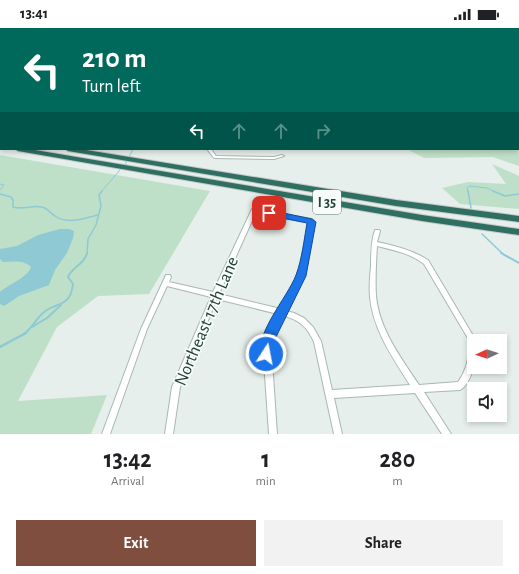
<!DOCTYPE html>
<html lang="en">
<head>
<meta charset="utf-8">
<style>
	:root { --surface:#fff; --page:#f2f2f2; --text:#202124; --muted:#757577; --accent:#7f4e3f }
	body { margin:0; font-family:"Alegreya Sans",sans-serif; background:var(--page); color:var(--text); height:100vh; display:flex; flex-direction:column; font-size:15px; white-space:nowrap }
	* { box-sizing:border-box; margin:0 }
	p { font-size:13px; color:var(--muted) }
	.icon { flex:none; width:22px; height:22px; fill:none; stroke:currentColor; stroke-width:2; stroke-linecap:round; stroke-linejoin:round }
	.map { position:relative; height:406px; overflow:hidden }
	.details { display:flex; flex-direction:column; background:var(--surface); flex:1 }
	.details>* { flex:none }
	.top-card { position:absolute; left:0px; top:0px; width:519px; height:122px; box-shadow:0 2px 6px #0003; background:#00695c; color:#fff; overflow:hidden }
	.needle { width:26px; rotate:267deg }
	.tools { position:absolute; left:467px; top:306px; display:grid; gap:8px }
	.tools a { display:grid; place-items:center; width:40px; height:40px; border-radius:0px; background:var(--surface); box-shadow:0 2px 6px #0003; font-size:20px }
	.pin { position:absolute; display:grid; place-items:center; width:34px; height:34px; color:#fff; margin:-17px; border-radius:8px; box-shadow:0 2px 6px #0006 }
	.me { position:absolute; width:44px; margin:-22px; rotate:11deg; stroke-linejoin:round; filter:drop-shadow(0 0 3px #0008) }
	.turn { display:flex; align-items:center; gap:14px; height:84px; padding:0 16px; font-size:18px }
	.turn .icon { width:52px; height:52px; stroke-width:2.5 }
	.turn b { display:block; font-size:28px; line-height:34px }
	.lanes { display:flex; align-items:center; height:38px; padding:0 16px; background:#0003; justify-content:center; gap:20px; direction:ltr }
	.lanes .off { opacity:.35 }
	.eta { display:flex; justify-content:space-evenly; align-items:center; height:68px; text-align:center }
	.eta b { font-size:24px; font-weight:600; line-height:28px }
	.action { display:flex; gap:8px; margin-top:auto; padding:8px 16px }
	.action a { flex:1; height:46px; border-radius:0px; background:var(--accent); color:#fff; font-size:16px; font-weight:600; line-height:46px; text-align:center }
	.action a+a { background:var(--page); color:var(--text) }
	.status { display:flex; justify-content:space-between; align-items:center; height:28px; padding:0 20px; background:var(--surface); direction:ltr }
	.status svg { height:11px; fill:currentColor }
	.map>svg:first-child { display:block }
	.green { fill:#bfe0c8 }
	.water { fill:#8ec9d4 }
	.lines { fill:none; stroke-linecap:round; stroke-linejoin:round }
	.stream-far3 { stroke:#8ec9d4; stroke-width:1 }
	.stream-far2 { stroke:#8ec9d4; stroke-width:1.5 }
	.stream-far1 { stroke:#8ec9d4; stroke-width:2 }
	.stream { stroke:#8ec9d4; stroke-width:2.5 }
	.minor-casing { stroke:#a8b8b2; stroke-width:2 }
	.tertiary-casing { stroke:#a8b8b2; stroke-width:2 }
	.motorway-casing { stroke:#c2cac8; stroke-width:2 }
	.minor { fill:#fff; fill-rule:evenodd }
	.tertiary { fill:#fff; fill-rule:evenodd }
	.motorway { fill:#2f6f62; fill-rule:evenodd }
	.route { fill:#1a73e8; stroke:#114b97 }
	.labels { text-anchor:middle; stroke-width:3.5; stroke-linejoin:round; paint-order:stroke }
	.shield { fill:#f7fbf9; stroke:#637a73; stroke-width:1 }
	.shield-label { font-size:14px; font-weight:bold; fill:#24423a }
	.near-street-label { font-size:18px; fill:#24423a; stroke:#f7fbf9 }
</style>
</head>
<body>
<div class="status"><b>13:41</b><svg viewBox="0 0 49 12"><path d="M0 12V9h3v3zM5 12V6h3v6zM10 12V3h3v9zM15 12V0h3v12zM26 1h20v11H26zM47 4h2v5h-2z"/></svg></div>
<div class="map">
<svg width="519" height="406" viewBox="0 0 519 406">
	<rect width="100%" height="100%" fill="#e6efeb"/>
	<g class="green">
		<path d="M518 86 519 138 493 129 424 130 407 121H518Z"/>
		<path d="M0 127 210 163 149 266 98 268 57 299 18 373 107 367 91 406H0Z"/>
		<path d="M492 136 519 148V181L460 176 442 160 468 154 506 156Z"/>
	</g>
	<path class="water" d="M60 201H69L74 203 73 210 67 225 55 242 49 257 19 268 4 278 0 276V264C9 256 27 250 31 239 23 231 13 234 3 234L0 231V221L17 218 38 207Z"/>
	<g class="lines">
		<g class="stream-far3">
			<path d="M0 156 4 157 0 162"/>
			<path d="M101 164 126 135 133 121"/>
			<path d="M468 164 467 160 469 158 487 160 495 164"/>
		</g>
		<g class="stream-far2">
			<path d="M468 163 471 180"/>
			<path d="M493 163 505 168 519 166"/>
			<path d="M0 166 11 169 13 172V179C23 182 32 177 42 179 47 180 50 185 55 188 68 197 84 190 98 187"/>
			<path d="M482 206 503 226"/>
			<path d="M87 226 88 211 96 197 101 178 99 167 102 163"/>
		</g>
		<g class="stream-far1">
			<path d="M501 225 519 235"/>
			<path d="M32 299 47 290 61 277"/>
			<path d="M24 306C32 300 36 291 43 285 56 273 70 281 73 256L68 249C72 239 84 237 87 225"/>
		</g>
		<path class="stream" d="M0 319 26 305"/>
		<defs>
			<g id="minor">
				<rect x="0" y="48" width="1" height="2"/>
				<rect x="0" y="55" width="1" height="2"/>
				<rect x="518" y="70" width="1" height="2"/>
				<rect x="0" y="75" width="1" height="3"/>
				<path d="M207 121H211L216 128 274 129 282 127 284 128 274 131 215 130H214Z"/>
				<path d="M252 181H254L312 191 314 193 304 248 286 283 294 285 304 290 313 299 321 313 332 362 410 357C393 330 373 302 370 269 369 259 370 248 371 238 371 226 371 213 375 202H379L380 203 377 214C395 218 412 222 428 232L475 311 476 313H474C474 321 475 329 474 336 473 344 467 359 460 362L424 364 451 406H442L415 365 334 370 342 406H334L314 314C307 299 300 292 284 288L272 311 271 318 277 406H269L263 318 267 308 278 286 217 271 180 359 173 406H165L172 359 211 269 167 258 147 301 110 406H102L141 301 166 247H170L171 249 169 254 213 264ZM256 184 309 194 298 248 281 281 219 266ZM377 218C393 222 410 225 424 236L469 312C470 327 467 342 458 354L419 357C401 330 379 301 376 268 375 251 376 234 377 218Z"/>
			</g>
			<rect id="tertiary" x="518" y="58" width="1" height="2"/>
			<g id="motorway">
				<rect x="0" y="108" width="1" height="5"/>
				<rect x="0" y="116" width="1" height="4"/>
				<path d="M15 121H29L422 187 519 201V207L422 193 18 123Z"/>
				<path d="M65 121H80L396 172 519 188V194L396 178 68 123Z"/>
			</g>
		</defs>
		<use href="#minor" class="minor-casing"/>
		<use href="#tertiary" class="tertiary-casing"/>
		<use href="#motorway" class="motorway-casing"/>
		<use href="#minor" class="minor"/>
		<use href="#tertiary" class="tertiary"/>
		<use href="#motorway" class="motorway"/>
	</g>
	<linearGradient id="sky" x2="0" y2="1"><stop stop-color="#84bce0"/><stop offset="0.44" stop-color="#f4f8f6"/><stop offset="1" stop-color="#f4f8f6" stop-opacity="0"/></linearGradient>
	<rect width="519" height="101" fill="url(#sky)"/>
	<path class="route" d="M269 182 312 191 316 194 306 248 275 311 271 331 266 333 262 331C252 308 288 269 296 247 302 231 304 212 307 195L266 187 264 185Z"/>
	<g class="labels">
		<rect class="shield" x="313" y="162" width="28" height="24" rx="3"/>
		<g class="shield-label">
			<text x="327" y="179">I 35</text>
		</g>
		<g class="near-street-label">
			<text transform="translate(206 293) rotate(-67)" y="6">Northeast 17th Lane</text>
		</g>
	</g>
</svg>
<div class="tools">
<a><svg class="needle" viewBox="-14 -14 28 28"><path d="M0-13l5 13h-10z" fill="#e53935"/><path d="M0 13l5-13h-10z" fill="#757577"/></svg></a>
<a><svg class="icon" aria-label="sound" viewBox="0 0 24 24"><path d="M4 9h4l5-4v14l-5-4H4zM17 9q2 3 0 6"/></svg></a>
</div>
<div class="pin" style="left:269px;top:185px;background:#d93025"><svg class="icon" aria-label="arrive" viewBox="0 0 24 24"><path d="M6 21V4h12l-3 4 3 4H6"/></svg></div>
<svg class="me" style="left:266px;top:326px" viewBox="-20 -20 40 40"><circle r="17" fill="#1a73e8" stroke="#fff" stroke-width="3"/><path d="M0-11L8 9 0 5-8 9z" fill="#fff"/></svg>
<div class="top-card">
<div class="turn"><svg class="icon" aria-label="left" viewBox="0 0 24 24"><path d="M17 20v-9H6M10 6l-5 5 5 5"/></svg><div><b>210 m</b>Turn left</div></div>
<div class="lanes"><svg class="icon" aria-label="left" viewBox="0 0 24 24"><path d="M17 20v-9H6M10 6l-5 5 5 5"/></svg><svg class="icon off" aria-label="ahead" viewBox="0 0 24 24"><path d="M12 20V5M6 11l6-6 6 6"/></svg><svg class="icon off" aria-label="ahead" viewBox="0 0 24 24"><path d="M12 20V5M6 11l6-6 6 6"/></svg><svg class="icon off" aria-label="right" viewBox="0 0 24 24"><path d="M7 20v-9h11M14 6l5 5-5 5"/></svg></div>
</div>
</div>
<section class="details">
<div class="eta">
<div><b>13:42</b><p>Arrival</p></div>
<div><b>1</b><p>min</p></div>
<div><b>280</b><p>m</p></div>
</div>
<div class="action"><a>Exit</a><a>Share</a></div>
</section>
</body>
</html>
